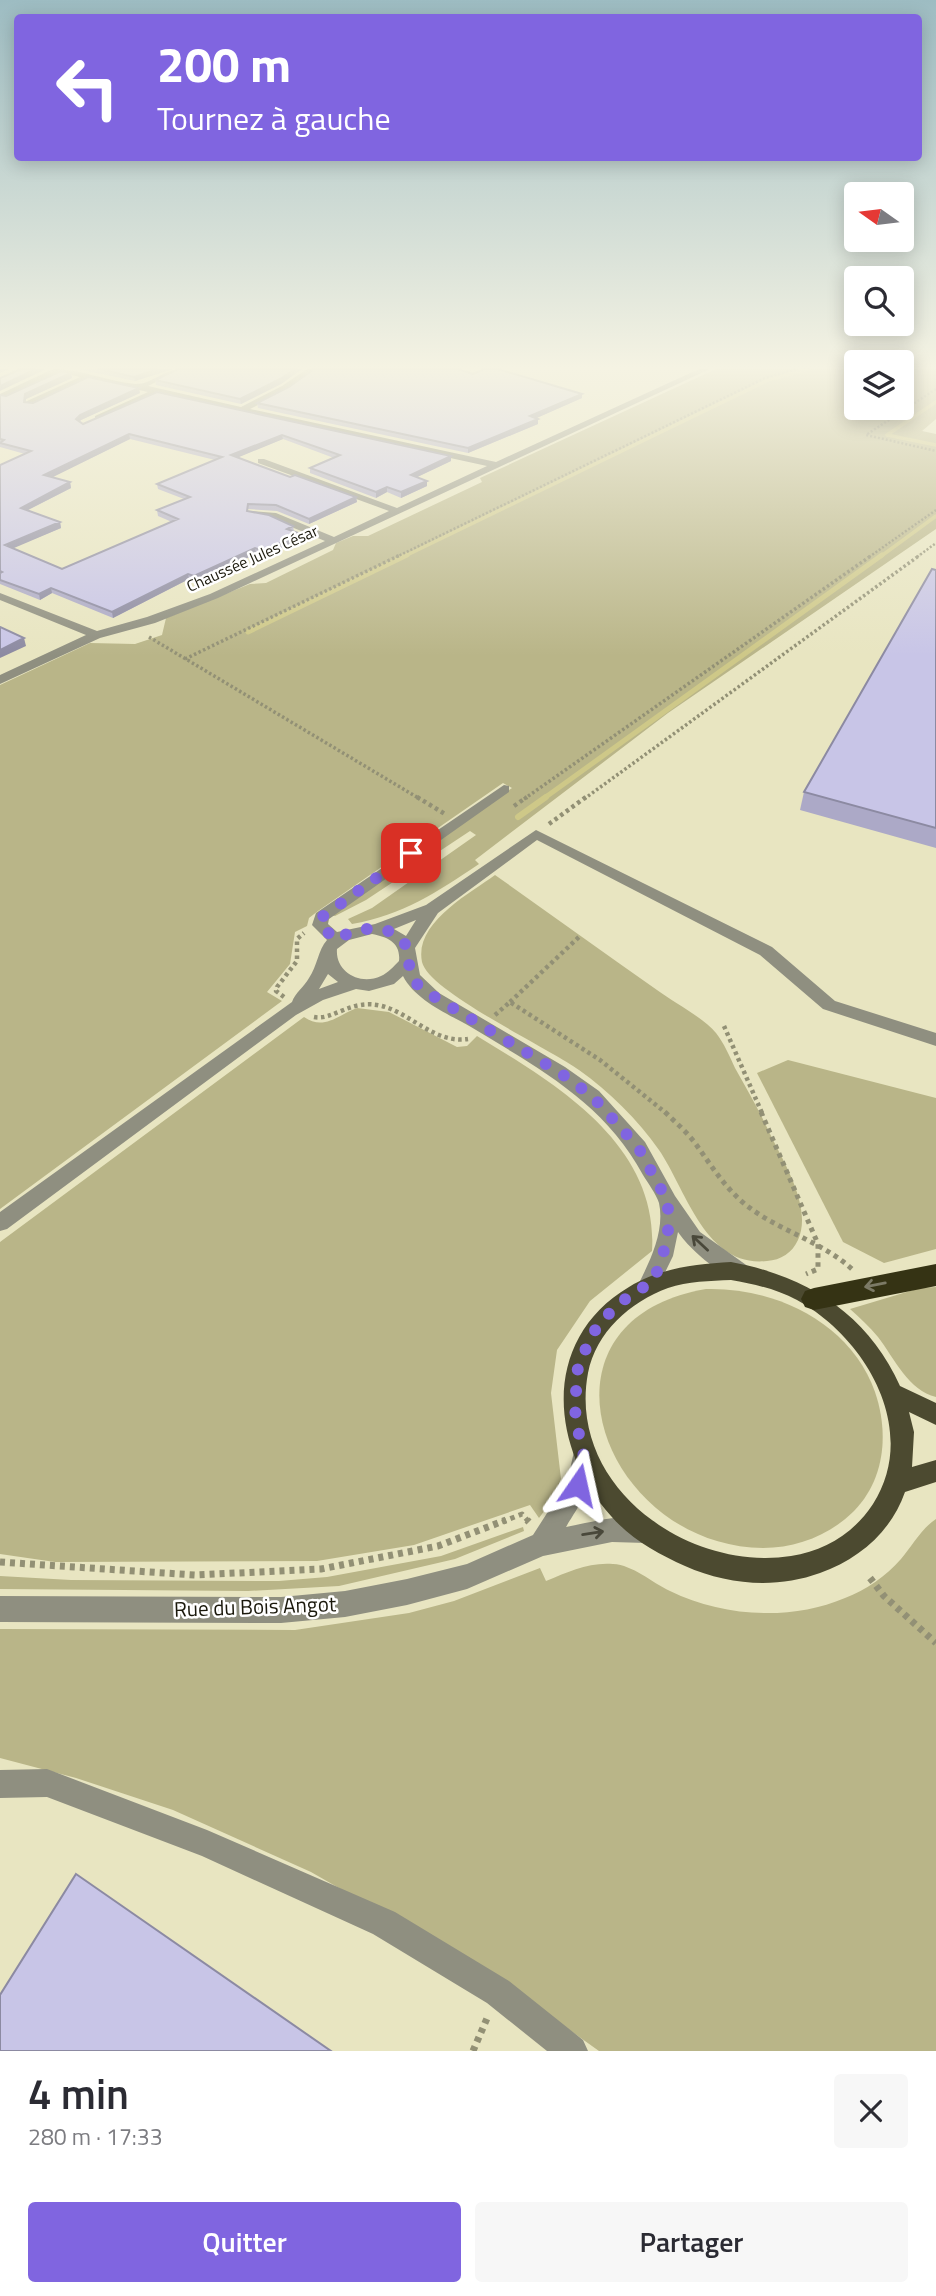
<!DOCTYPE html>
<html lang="fr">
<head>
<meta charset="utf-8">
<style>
	:root { --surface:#fff; --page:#f7f7f7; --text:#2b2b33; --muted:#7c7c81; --accent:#8065e0 }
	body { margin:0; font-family:"Titillium Web",sans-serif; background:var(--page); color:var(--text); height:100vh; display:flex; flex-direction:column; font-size:26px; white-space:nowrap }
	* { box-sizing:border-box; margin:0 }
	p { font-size:23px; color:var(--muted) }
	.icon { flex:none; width:38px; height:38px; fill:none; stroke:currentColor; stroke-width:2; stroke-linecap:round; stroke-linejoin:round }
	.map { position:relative; height:2051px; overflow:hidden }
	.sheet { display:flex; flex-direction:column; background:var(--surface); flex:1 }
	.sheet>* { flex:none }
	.banner { position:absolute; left:14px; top:14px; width:908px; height:147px; border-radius:7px; box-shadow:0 4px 18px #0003; background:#8065e0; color:#fff; overflow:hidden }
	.needle { width:46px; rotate:284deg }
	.buttons { position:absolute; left:844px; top:182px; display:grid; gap:14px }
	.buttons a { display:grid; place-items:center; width:70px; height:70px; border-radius:7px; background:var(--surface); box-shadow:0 4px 18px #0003; font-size:35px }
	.pin { position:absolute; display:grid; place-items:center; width:60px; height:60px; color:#fff; margin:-30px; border-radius:14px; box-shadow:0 4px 10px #0006 }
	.me { position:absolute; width:77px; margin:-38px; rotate:11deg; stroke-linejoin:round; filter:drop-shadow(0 0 5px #0008) }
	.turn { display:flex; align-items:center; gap:24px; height:147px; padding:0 28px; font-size:32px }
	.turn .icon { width:91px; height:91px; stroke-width:2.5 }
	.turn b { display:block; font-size:49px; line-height:60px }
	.round { display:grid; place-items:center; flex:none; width:74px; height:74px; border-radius:7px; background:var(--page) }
	.summary { display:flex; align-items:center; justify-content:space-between; height:119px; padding:0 28px }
	h1 { font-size:42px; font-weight:600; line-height:52px }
	.primary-button { display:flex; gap:14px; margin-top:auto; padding:14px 28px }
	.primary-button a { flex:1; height:80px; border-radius:7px; background:var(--accent); color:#fff; font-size:28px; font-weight:600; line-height:80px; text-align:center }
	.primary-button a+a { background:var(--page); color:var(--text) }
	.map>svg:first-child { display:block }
	.green { fill:#b9b588 }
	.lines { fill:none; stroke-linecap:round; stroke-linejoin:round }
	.stream-far2 { stroke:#cec888; stroke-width:3.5 }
	.stream-far1 { stroke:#cec888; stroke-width:5 }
	.stream { stroke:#cec888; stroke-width:6 }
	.path-far4 { stroke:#929075; stroke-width:2.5; stroke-dasharray:2 2; stroke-linecap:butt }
	.path-far3 { stroke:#929075; stroke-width:3.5; stroke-dasharray:2.5 2.5; stroke-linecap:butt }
	.path-far2 { stroke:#929075; stroke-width:4.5; stroke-dasharray:3.5 3.5; stroke-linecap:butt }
	.path-far1 { stroke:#929075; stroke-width:5; stroke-dasharray:4.5 4.5; stroke-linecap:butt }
	.path { stroke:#929075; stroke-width:7; stroke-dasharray:5 5; stroke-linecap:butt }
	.minor { fill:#8f8f80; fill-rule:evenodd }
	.major { fill:#4c4a30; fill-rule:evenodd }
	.highway { fill:#353314; fill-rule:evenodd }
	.wall { fill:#aca9c7; fill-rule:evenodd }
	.shaded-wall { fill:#8c8aa2 }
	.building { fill:#c8c5e7; stroke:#8c8aa2; stroke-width:2; fill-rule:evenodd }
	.oneway { stroke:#49483a }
	.oneway2 { stroke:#7c7a66 }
	.route { stroke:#8065e0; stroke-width:12; stroke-dasharray:0 21.6 }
	.labels { text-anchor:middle; stroke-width:5; stroke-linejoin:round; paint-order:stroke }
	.far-street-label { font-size:16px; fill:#1b190c; stroke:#fff }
	.near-street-label { font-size:21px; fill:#1b190c; stroke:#fff }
</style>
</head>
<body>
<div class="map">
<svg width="936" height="2051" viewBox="0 0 936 2051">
	<rect width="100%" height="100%" fill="#e8e5c1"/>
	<g class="green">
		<path d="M716 369H856V408H901V369H936V419L922 431 936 434V529L668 713 475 860 479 864C437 892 403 915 352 924L348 919 372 908 476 835 470 831 366 900 335 916 330 915 512 788 503 783 318 911 309 918 307 926 295 932 290 964 267 992 282 1001 0 1209V685L90 643 135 644 162 635 166 618 250 584 266 583 333 550 336 543 353 536H368L482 482 480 478Z"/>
		<path d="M495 875C549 913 603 952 657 990 673 1002 704 1018 716 1033 724 1043 730 1057 735 1068 748 1091 761 1114 772 1138 786 1166 812 1209 798 1240 792 1253 781 1260 767 1261 705 1268 686 1189 659 1150 638 1120 609 1091 579 1070 549 1048 429 992 422 962 414 923 469 894 495 875Z"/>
		<path d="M357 1008 389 1012 457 1047 467 1046 477 1036C556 1084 659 1144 652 1251L590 1301 557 1350 551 1393 561 1479 554 1498 539 1518 530 1505 414 1545 317 1561 55 1562 0 1554V1242L304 1017C324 1031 338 1015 357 1008Z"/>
		<path d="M788 1060 936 1098V1249L884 1263 843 1242 757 1073Z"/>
		<path d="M936 1287V1397C909 1391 894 1358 878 1337 870 1327 860 1318 850 1309L920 1288Z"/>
		<path d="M706 1289C775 1287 851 1323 875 1392 889 1433 885 1479 854 1511 830 1535 797 1548 763 1548 602 1546 520 1321 706 1289Z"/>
		<path d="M936 1519V2051H599L501 1981 311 1872 173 1810 76 1778 0 1758V1629L295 1630 409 1613 454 1601 540 1568 546 1581C568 1572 589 1562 613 1564 633 1565 651 1582 670 1591 723 1617 791 1621 845 1598 866 1590 886 1576 901 1559 912 1546 922 1528 936 1519Z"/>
		<path d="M523 1527 524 1531 455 1559 339 1586 248 1591 0 1589V1576L71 1580 279 1581 327 1577 441 1556Z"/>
	</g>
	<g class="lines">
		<g class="stream-far2">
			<path d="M936 402 887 435 936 445"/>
			<path d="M403 557 768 380 808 369"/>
			<path d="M880 557 936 516"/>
		</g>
		<g class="stream-far1">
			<path d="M248 632 407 555"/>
			<path d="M543 799 882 555"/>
		</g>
		<path class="stream" d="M518 817 546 797"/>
		<g class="path-far4">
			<path d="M936 389 866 435 936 451"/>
			<path d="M396 557 765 378 797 369"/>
			<path d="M869 557 936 510"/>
			<path d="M917 557 936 543"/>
		</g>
		<g class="path-far3">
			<path d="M149 637 420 799"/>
			<path d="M185 659 400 555"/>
			<path d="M524 799 872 555"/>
			<path d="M584 799 920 555"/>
		</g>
		<g class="path-far2">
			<path d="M417 797 445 814"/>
			<path d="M514 806 527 797"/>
			<path d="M549 824 586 797"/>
			<path d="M284 997 276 991 277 987 297 961V939L304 933"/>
			<path d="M510 1002 580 936"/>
			<path d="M495 1015 510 1002 600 1060 666 1113"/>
			<path d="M314 1017C333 1021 351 998 382 1006 412 1014 435 1044 468 1039"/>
			<path d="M724 1026 762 1113"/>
		</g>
		<g class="path-far1">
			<path d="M665 1112C675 1122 686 1131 695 1143 711 1165 724 1187 746 1205 779 1231 821 1241 852 1269"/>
			<path d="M761 1112 818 1244V1269L806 1274"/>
			<path d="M502 1522 522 1514 529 1522"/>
		</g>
		<g class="path">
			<path d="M527 1520 529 1522"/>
			<path d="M0 1562 195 1575 321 1569 438 1546 506 1520"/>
			<path d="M870 1578 884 1596 936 1643"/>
			<path d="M473 2051 488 2016"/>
		</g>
		<g class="minor">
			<path d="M53 369C81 369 107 381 135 384 150 385 165 369 182 369L148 386 241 407 282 386 307 369H317L288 390 250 409 496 462 699 369H710L218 598 155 623 100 638 0 684V675L86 635 0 600V593L97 631 147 617 210 594 325 541 270 518 250 515V511L276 513 334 537 389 511 258 463V459H264L397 508 487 466 157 394 98 421 95 420V416L148 392 89 379 33 405H27V401L80 377 62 373 6 398H0V394Z"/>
			<path d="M504 785 509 786V792L329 919 328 924 337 932 375 924 426 905 536 830 772 947 835 1001 936 1033V1046L823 1009 760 955 537 840 438 913 415 948 420 975 439 993 565 1067 599 1091 645 1142 675 1196 700 1232 749 1267 752 1273 749 1279C730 1286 689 1249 678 1232L673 1256 656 1291 649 1294 642 1291 638 1285C650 1261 665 1231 659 1203 656 1194 648 1183 643 1175 604 1102 538 1068 471 1027 448 1014 415 1000 403 976L394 984 369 991 356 989 323 1000 296 1015 7 1229 0 1231V1212L292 1002C295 993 304 987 309 978 317 967 318 950 327 940L312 925 316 913ZM416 920 406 936 394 929ZM372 934C388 937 401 943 399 961 394 966 388 973 381 976 360 986 335 972 337 949L349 940ZM328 974 338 982 319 989Z"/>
			<path d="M584 1440 592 1443C604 1471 580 1504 566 1527 594 1522 627 1511 655 1522L658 1531 655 1540 646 1543 612 1542 543 1556 467 1589 407 1605 345 1617 281 1623 0 1622V1596L281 1597 345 1591 407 1579 467 1564 533 1535 567 1482 576 1443Z"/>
			<path d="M47 1769 207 1830 395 1912 509 1981 583 2040 588 2051H547L487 2003 373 1934 202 1856 47 1797 0 1798V1770Z"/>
		</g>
		<path class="major" d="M731 1262C807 1276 868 1314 900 1386L936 1403V1425L909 1412 914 1432 912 1467 936 1460V1482L905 1492C891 1532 859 1559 820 1573 776 1589 728 1585 685 1566 658 1554 631 1539 611 1516 549 1447 541 1339 629 1287 660 1268 696 1264 731 1262ZM731 1280C754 1284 776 1289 797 1300 866 1338 920 1430 873 1504 854 1533 825 1551 791 1556 687 1572 567 1486 588 1373 596 1332 630 1302 668 1288 688 1281 710 1281 731 1280Z"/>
		<path class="highway" d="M936 1264V1286L814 1310 805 1307 801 1299 805 1291 814 1288Z"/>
	</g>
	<g class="wall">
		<path d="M78 369H173L135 381Z"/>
		<path d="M178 369H302L281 384 241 404 156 385 155 380Z"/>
		<path d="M71 373 72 378 26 399V402L33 403 140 393 81 420 79 422 83 424 157 392 451 461 417 477 427 486 401 498 387 492 376 498 310 473V468L334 458 283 439 238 457 290 477 356 497 357 502 309 524 277 511 248 509V512L293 526 294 531 301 539 264 557 256 554 195 582 189 579 113 618 52 593 40 600 0 584V465L25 454 0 447V395L6 396ZM130 439 215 460 157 484 158 489 184 499 157 510 158 516 172 522 62 569 12 548 61 528 60 522 28 510 71 488 70 482 52 477Z"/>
		<path d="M473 374 582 394V398L536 418 538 419V424L468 453 258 408 257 403 289 387Z"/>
		<path d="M936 570V848L800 810 804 792Z"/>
	</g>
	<g class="shaded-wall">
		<path d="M0 369H9L0 373Z"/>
		<path d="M36 369H46L0 391V386Z"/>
		<path d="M158 369H173L135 381 134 377Z"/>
		<path d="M295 369H302L281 384 241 404 240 399Z"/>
		<path d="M71 373 72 378 26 399 25 407 24 402 25 394Z"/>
		<path d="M139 388 140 393 81 420 77 424 76 419 80 415Z"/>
		<path d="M582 394V398L530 421V416Z"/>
		<path d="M538 419V424L468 453V448Z"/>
		<path d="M129 434 130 439 45 481 44 475Z"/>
		<path d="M282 435 283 439 232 460 231 455Z"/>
		<path d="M451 456V461L411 480V475Z"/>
		<path d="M427 481V486L401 498V492Z"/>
		<path d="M70 482 71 488 22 513 21 508Z"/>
		<path d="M387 487V492L376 498V492Z"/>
		<path d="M356 497 357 502 309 524V519Z"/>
		<path d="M60 522 61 528 7 551 5 545Z"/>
		<path d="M301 534V539L264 557 263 551Z"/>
		<path d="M255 548 256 554 195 582 194 576Z"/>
		<path d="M188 574 189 579 113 618 112 612Z"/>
		<path d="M51 588 52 593 40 600 39 594Z"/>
		<path d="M24 638 26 646 0 658V650Z"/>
	</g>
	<g class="building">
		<path d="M21 369H36L0 386V378Z"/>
		<path d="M99 369H158L134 377Z"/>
		<path d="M178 369H295L280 379 240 399 155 380Z"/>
		<path d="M314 369H458L473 374 484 369H498L582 394 530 416 538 419 468 448 257 403 289 387Z"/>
		<path d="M61 371 71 373 25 394 24 402 33 403 88 377 139 388 80 415 76 419 83 424 157 392 451 456 411 475 427 481 401 492 387 487 376 492 310 468 340 455 282 435 231 455 290 477 295 475 356 497 309 519 276 505 248 504 247 511 269 515 293 526 287 529 301 534 263 551 255 548 194 576 188 574 112 612 51 588 39 594 0 580V573L2 572 0 571V465L31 451 0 443 4 440 0 439V395L6 396ZM129 434 222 457 157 484 190 497 157 510 178 519 62 569 5 545 60 522 21 508 70 482 44 475Z"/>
		<path d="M932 569 936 570V828L804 792Z"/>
		<path d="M0 627 24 638 0 650Z"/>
		<path d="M76 1874 331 2051H0V1995Z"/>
	</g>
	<defs><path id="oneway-shaft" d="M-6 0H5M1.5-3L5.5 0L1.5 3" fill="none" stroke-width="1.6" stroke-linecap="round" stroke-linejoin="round" transform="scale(1.75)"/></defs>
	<g class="oneway">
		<use href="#oneway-shaft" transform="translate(700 1243) rotate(-137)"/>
		<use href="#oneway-shaft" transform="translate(593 1533) rotate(-9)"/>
	</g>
	<use class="oneway2" href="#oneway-shaft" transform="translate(875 1285) rotate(169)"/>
	<linearGradient id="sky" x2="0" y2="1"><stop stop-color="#9dbcc2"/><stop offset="0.56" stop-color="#f5f3e3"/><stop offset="1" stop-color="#f5f3e3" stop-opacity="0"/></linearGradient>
	<rect width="936" height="656" fill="url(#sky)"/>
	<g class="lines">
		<path class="route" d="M411 853 322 917 320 925 336 940C354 927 393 921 406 946 415 963 400 969 423 990L559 1072 592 1096 638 1147 668 1202V1237L658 1270 649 1284 631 1294 604 1318 593 1333 578 1366 575 1405 576 1424 584 1451 578 1485"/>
	</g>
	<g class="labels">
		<g class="far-street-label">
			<text transform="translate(252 558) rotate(-24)" y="6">Chaussée Jules César</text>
		</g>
		<g class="near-street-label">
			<text transform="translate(255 1607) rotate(-2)" y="7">Rue du Bois Angot</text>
		</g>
	</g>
</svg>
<div class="buttons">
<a><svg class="needle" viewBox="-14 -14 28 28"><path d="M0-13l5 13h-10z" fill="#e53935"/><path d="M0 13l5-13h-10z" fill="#7c7c81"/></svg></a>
<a><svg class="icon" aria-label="search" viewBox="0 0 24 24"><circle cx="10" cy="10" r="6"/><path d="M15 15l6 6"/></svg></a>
<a><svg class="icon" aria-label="layers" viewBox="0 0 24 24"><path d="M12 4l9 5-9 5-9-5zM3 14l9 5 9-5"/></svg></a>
</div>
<div class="pin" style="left:411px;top:853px;background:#d93025"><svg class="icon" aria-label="arrive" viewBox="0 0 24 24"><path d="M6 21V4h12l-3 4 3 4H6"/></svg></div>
<svg class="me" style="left:578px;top:1485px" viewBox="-20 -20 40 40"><path d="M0-17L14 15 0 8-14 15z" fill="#8065e0" stroke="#fff" stroke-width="4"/></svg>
<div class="banner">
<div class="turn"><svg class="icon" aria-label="left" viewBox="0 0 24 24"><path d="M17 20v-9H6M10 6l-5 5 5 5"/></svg><div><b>200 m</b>Tournez à gauche</div></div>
</div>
</div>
<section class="sheet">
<div class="summary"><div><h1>4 min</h1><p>280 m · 17:33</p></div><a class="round"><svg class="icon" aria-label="close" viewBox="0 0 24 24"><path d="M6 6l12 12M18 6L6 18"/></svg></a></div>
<div class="primary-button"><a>Quitter</a><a>Partager</a></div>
</section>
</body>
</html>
